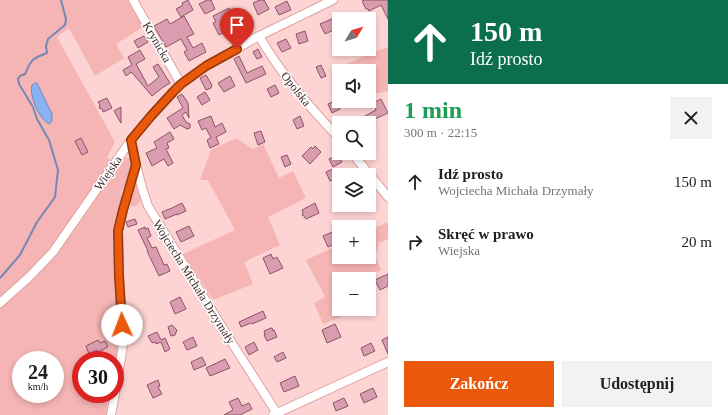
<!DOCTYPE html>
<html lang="pl">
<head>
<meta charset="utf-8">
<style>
	:root { --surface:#fff; --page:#f2f2f2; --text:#202124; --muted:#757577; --accent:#ea580c }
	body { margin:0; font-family:"Times New Roman",serif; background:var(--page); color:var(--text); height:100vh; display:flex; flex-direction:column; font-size:15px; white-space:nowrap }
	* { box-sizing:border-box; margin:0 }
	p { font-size:13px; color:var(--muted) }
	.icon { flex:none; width:22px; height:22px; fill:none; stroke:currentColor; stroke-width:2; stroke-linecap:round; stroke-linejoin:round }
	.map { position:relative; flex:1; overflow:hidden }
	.panel { display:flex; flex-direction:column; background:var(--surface); width:340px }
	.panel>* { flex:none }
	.top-card { background:#0b6e4f; color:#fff; overflow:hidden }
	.needle { width:26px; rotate:52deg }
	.buttons { position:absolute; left:332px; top:12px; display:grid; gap:8px }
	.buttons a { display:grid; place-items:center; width:44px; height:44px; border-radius:0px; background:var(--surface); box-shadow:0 2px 6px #0003; font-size:20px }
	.speed { position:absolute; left:12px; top:351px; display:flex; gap:8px; font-size:20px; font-weight:700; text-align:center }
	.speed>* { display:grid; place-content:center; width:52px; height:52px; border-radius:50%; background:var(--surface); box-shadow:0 2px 6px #0003; line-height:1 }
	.speed small { font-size:10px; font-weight:400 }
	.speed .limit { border:6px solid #d22; background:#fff; color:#111 }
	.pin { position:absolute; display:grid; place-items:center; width:34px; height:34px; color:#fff; margin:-41px -17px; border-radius:50% 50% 50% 0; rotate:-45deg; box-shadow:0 0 4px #0007 }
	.pin .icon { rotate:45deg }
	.me { position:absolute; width:44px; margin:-22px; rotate:358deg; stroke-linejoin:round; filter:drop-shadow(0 0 3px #0008) }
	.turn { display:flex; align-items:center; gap:14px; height:84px; padding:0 16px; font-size:18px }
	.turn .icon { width:52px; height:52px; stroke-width:2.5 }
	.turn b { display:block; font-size:28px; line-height:34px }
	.round { display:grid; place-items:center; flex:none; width:42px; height:42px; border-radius:0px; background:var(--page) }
	.summary { display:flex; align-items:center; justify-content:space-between; height:68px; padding:0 16px }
	h1 { font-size:24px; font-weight:700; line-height:30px; color:#1e9e55 }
	.button { display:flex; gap:8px; margin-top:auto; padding:8px 16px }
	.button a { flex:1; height:46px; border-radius:0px; background:var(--accent); color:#fff; font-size:16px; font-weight:700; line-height:46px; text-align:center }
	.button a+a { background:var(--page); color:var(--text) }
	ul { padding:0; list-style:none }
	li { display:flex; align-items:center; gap:12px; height:60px; padding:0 16px }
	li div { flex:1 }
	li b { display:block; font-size:15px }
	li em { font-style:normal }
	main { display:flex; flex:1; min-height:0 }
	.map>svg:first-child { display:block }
	.green { fill:#f5b5b4; fill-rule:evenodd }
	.water { fill:#8ab2f3; stroke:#7488b6 }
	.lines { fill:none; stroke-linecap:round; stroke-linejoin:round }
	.stream { stroke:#7488b6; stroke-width:2 }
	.building { fill:#da9daf; stroke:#8b5466 }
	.minor-casing { stroke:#e1a1a1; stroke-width:10 }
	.minor { stroke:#fff; stroke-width:8 }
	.route-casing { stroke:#983908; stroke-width:10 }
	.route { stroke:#ea580c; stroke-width:7 }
	.labels { text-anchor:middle; stroke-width:3; stroke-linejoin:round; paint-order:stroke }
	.street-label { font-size:12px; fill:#402727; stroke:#fff }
</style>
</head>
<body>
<main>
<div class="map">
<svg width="388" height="415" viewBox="0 0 388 415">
	<rect width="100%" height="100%" fill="#fdd4d3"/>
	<g class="green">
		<path d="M0 0H128L143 27 116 44 124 58 95 76 69 28 57 37 115 142 107 157 116 165C120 160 122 156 129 158L132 163 125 189H122L121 195 124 196 117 221 115 222 113 239 120 343 115 378V360H81V394H108L106 415H0ZM21 360H55V394H21Z"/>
		<path d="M388 47V91L369 95V71H351L347 64 368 54Z"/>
		<path d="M236 138 253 149 263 144 279 178 293 171 306 198 268 217 280 245 244 262 253 284 213 300 183 254 235 230 208 180H200L211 150Z"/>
		<path d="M135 178C138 188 148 203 132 207L129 203Z"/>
		<path d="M388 222V239L379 243 375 256 381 270 361 279H339V309H350L351 313 323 324 314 303 325 297 306 260 339 245V257H369V231Z"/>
	</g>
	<path class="water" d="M35 83H37L52 114V121L49 124C39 119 29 96 32 85Z"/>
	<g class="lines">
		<path class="stream" d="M0 278 20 255 37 222 55 197 58 170 49 140 37 119 33 107 19 84 18 79 20 76 25 74C32 59 31 59 47 53L46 46 48 39 65 25 66 19 61 0"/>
	</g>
	<g class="building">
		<path d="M188 0 193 10 181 17 176 9 183 5 182 3Z"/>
		<path d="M207 0H211L215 9 205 14 199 4Z"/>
		<path d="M260 0H264L269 9 258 15 253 3Z"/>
		<path d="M365 0H388V19L381 5 369 11 368 9H366L362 1Z"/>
		<path d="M287 1 291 10 279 15 275 7Z"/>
		<path d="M229 8 240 30 235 33 233 28 219 35 213 23 216 22 213 16Z"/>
		<path d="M184 16 194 34 187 37 193 48 202 43 206 52 189 61 184 52 187 50 181 39 166 47 154 26 167 19 170 24Z"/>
		<path d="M334 18 338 28 325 34 320 24Z"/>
		<path d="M305 31 308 41 299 44 296 34Z"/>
		<path d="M144 36 148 42 138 48 134 41Z"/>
		<path d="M286 39 291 48 282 52 277 43Z"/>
		<path d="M258 49 262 57 257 59 253 52Z"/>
		<path d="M140 50 145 59 136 64 148 86 159 77 153 67 158 64 170 83 162 88 152 96 134 75 131 72 126 76 123 70 132 65 128 57Z"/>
		<path d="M239 56 247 73 262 66 266 74 246 83 234 59Z"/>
		<path d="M321 65 326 76 321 78 316 67Z"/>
		<path d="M206 75 212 85 211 88 206 90 200 78Z"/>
		<path d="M230 76 235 86 224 92 218 83Z"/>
		<path d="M275 85 279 93 271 97 267 89Z"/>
		<path d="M205 92 210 100 202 105 197 97Z"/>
		<path d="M182 94 188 103 189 118 186 112 182 115 186 122 190 124V128L187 129 180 125 174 129 167 118 183 108 177 97Z"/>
		<path d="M107 98 112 108 103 112 102 109 99 108 100 105 98 102Z"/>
		<path d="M339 99V101H350L339 107 340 109 332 113 328 104Z"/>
		<path d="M381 99 388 113 375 119 376 121 369 124 365 116 376 110 373 103Z"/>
		<path d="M121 107V123L114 111Z"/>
		<path d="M211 116 215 127 222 123 226 132 216 137 219 144 210 148 207 140 211 138 206 128 202 130 198 121Z"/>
		<path d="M300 116 304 126 297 129 293 120Z"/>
		<path d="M261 131 265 142 258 145 254 133Z"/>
		<path d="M170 132 174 139 167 143 169 148 166 149 173 163 168 166 164 159 152 166 146 153 157 148 154 142Z"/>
		<path d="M81 138 88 152 82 155 75 141Z"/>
		<path d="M315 146 321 152 310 164 302 156 311 147 313 149Z"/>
		<path d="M287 155 291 164 285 167 281 157Z"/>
		<path d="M338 155 342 162 333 167 329 159Z"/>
		<path d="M335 168 339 177 330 181 326 172Z"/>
		<path d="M182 203 186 211 177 215V214L165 219 162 212 172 208Z"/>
		<path d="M315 203 319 213 306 219 304 216 302 215 303 213 302 210Z"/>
		<path d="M135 219 137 224 128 227 126 222Z"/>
		<path d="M189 226 194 236 181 242 176 232Z"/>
		<path d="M145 227V229L148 228 151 236 147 238 152 248 156 247 164 265 167 264 170 271 159 276 147 251H148L138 230Z"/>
		<path d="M337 230 339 234V242L328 247 323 236Z"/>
		<path d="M271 254 273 259 277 257 283 268 270 274 263 258Z"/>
		<path d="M388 274V286L380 290 375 280Z"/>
		<path d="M180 297 186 309 175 314 170 302Z"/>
		<path d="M263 311 266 318 252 324 251 323 241 327 239 322Z"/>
		<path d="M335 324 341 337 327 343 322 330Z"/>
		<path d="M172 325 177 330 175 335 171 336 168 327Z"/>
		<path d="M271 328H272L273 331 274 330 277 337 267 341 264 335H265L264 331Z"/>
		<path d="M157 332 161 340 165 338 170 349 165 352 161 342 156 344 155 342 152 343 148 336Z"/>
		<path d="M193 337 197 346 187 350 183 342Z"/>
		<path d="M388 337V354L382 340Z"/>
		<path d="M98 340 100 343 105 341 108 347 98 352 97 350 89 354 86 346Z"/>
		<path d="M254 342 258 350 249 355 245 347Z"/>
		<path d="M371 343 375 351 364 356 361 348Z"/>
		<path d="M283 352 286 358 277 362 274 357Z"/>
		<path d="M202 357 206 365 194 370 191 362Z"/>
		<path d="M225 359 230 368 210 376 206 368Z"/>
		<path d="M295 376 299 386 284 392 280 383Z"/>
		<path d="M158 380 160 386 158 387 162 394 153 398 147 385Z"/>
		<path d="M373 388 377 397 364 403 360 394Z"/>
		<path d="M238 398 242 406 249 403 252 409 240 415H224L233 410 229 402Z"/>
		<path d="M344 398 348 406 336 411 333 403Z"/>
	</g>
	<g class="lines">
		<defs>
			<g id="minor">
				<path d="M133 0 181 84"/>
				<path d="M259 36C281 74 309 107 339 138"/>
				<path d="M131 140C135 162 140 184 148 206L230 340 278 415"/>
				<path d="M352 153 388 197"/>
				<path d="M0 303 29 277 53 252 131 140 151 116 173 92 181 84 206 66 259 36 333 0"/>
				<path d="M115 393 123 345 122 314 119 276 118 231 123 210 135 166"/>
				<path d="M111 415 115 394"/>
				<path d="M273 415 388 362"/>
			</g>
		</defs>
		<use href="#minor" class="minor-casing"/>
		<use href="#minor" class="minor"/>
	</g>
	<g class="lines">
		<defs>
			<path id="route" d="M122 325 119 276 118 231 123 210 136 165 131 140 151 116 173 92 181 84 206 66 237 49"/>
		</defs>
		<use href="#route" class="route-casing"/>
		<use href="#route" class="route"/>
	</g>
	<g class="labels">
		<g class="street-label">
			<text transform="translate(157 42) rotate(60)" y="4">Krynicka</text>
			<text transform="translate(296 89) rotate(52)" y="4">Opolska</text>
			<text transform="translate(108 173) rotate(-55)" y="4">Wiejska</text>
			<text transform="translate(194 282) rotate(58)" y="4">Wojciecha Michała Drzymały</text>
		</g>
	</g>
</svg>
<div class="buttons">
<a><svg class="needle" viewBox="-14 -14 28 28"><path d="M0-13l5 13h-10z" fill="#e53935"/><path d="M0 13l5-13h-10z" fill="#757577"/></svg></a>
<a><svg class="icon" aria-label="sound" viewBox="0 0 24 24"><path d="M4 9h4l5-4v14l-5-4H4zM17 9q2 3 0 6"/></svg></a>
<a><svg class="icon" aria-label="search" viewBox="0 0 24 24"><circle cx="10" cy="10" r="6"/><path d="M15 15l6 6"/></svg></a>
<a><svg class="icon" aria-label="layers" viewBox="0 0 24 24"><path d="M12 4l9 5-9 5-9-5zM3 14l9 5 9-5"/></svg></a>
<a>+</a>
<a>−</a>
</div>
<div class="speed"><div>24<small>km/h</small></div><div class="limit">30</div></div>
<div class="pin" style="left:237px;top:49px;background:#d93025"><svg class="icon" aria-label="arrive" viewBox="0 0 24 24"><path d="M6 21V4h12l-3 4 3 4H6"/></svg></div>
<svg class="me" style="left:122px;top:325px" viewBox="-20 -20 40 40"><circle r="19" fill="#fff"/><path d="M0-13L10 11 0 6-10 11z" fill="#ea580c"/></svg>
</div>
<section class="panel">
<div class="top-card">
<div class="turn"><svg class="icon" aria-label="ahead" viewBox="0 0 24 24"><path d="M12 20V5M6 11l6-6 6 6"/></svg><div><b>150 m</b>Idź prosto</div></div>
</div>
<div class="summary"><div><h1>1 min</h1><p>300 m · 22:15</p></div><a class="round"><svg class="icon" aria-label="close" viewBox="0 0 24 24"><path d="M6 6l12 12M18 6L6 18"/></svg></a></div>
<ul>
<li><svg class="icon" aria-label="ahead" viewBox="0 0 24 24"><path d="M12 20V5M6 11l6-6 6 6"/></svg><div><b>Idź prosto</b><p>Wojciecha Michała Drzymały</p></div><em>150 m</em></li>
<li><svg class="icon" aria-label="right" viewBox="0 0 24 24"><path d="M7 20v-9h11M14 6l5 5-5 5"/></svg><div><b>Skręć w prawo</b><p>Wiejska</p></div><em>20 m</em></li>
</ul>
<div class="button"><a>Zakończ</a><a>Udostępnij</a></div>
</section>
</main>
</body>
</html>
